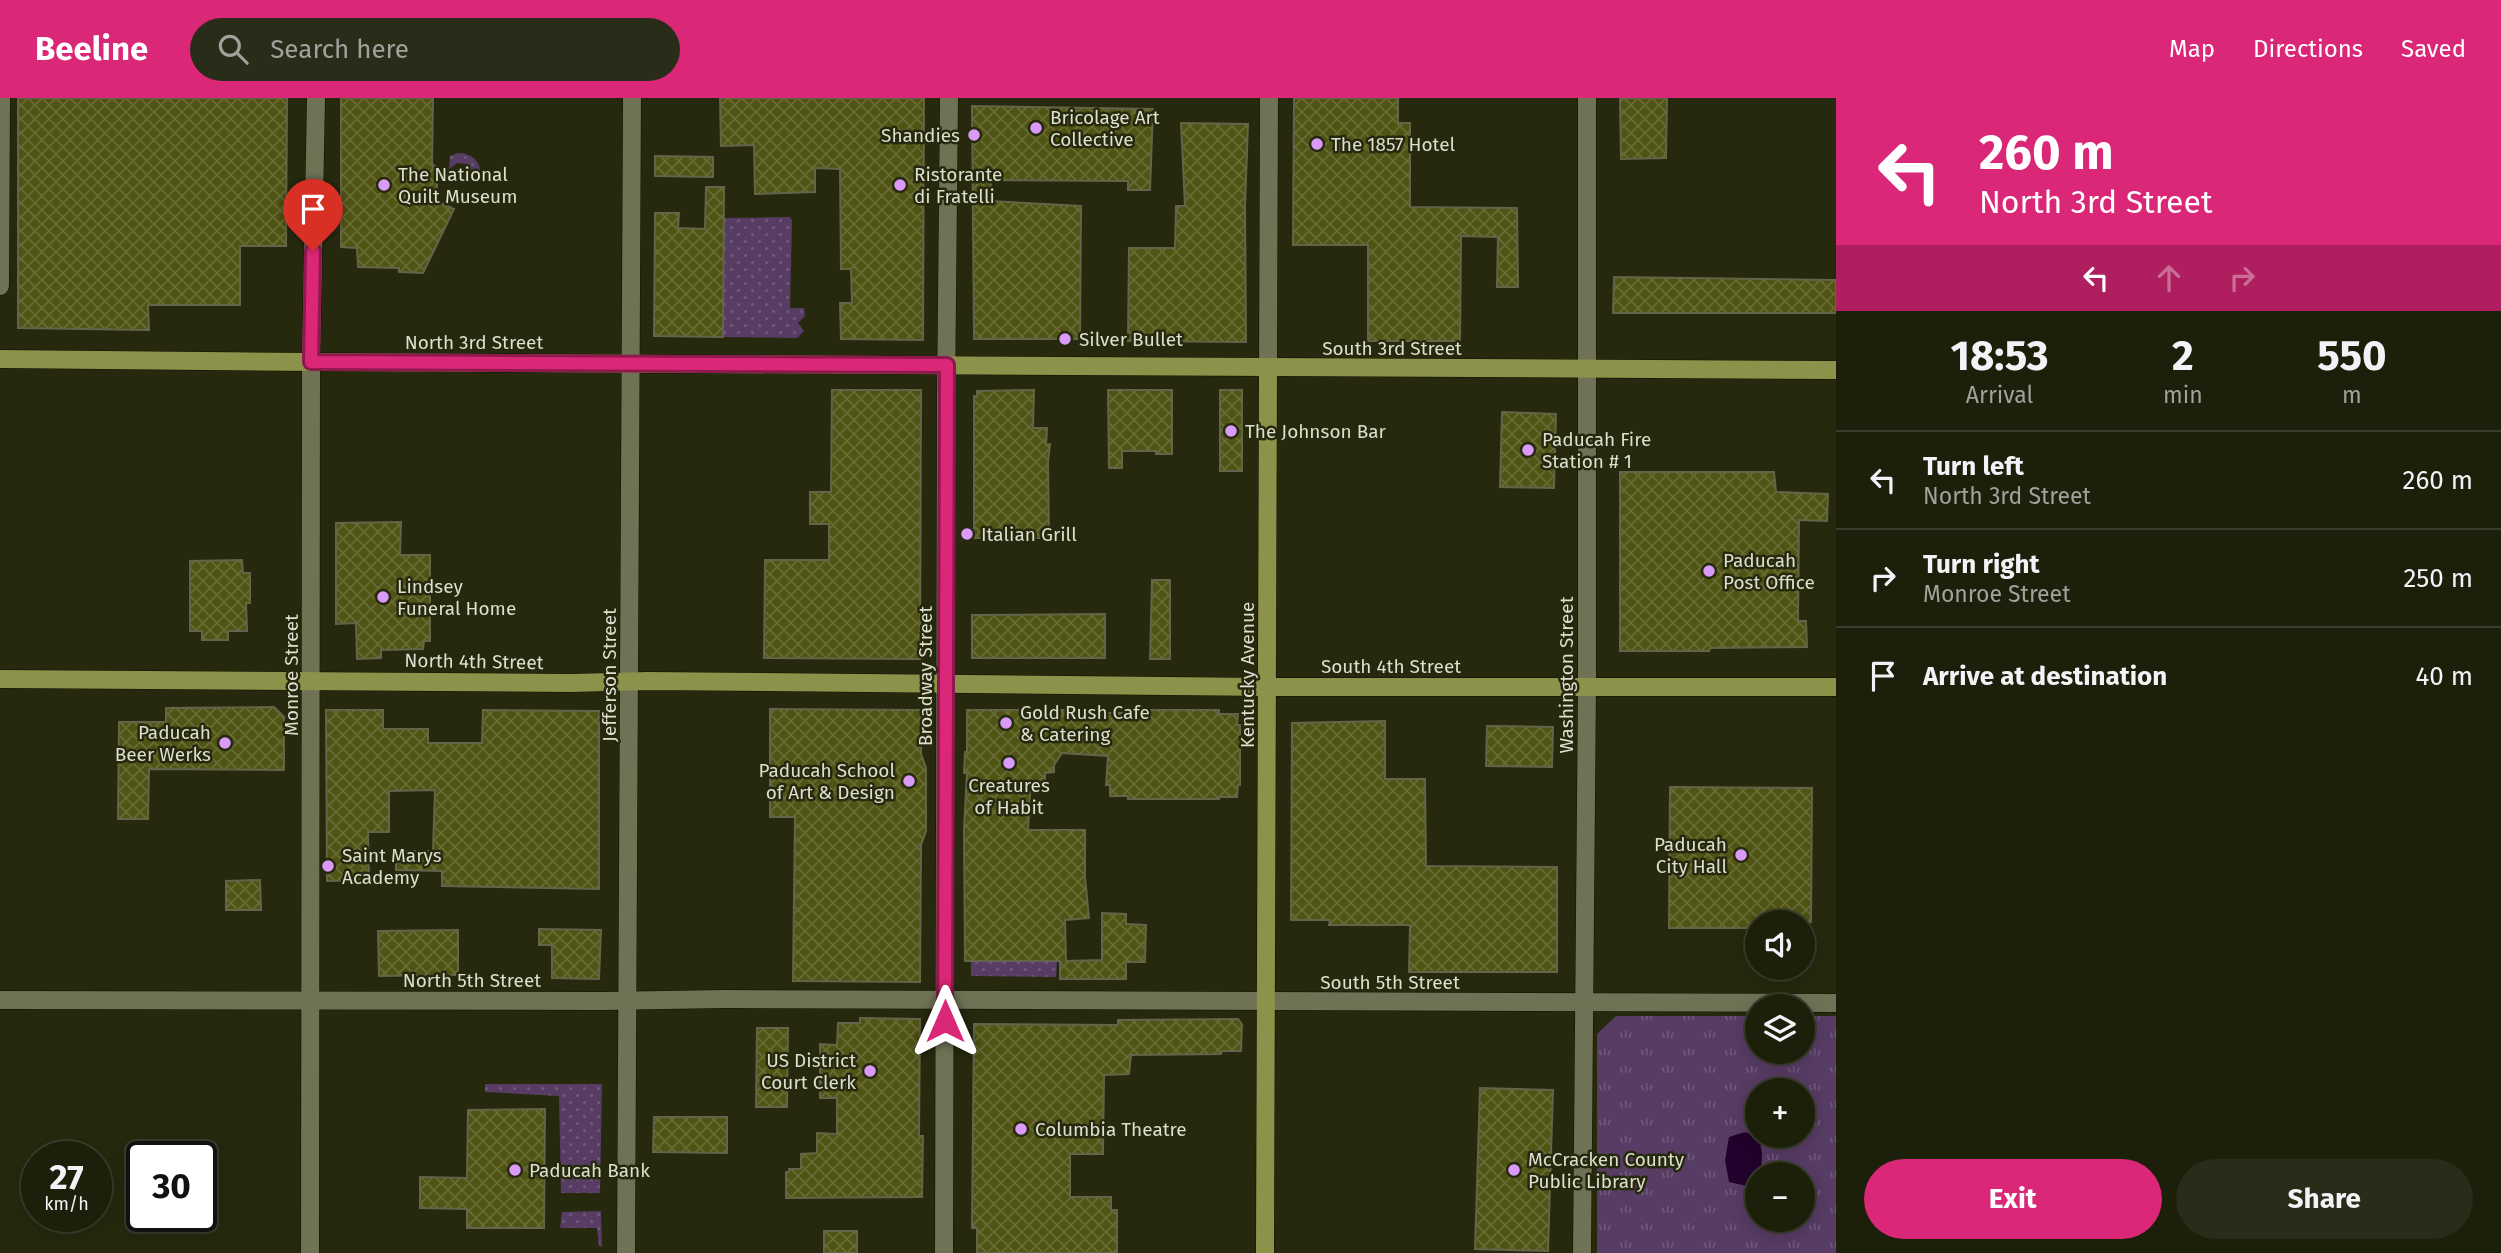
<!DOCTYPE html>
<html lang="en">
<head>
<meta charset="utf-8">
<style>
	:root { --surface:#1c1f0a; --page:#292c18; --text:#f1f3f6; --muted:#a0a29c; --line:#3a3d2b; --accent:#db2777 }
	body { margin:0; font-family:"Fira Sans",sans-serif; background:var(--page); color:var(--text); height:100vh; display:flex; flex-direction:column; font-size:26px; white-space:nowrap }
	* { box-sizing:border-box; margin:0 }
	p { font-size:23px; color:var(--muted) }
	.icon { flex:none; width:38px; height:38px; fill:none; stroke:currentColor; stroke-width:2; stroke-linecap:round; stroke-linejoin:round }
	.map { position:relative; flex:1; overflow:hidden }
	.sheet { display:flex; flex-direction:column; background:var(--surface); width:665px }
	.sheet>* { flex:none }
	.top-card { background:#db2777; color:#fff; overflow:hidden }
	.fabs { position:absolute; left:1745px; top:812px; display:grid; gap:14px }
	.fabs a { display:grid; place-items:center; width:70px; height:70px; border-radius:50%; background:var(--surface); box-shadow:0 4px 18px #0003,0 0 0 2px var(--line); font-size:35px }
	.speed { position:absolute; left:21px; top:1043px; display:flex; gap:14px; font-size:35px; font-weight:700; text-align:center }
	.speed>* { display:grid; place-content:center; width:91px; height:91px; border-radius:50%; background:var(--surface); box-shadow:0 4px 18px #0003,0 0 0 2px var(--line); line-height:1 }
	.speed small { font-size:18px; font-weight:400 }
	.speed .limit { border:4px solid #111; border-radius:10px; background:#fff; color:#111 }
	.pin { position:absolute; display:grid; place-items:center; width:60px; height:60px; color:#fff; margin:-72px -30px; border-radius:50% 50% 50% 0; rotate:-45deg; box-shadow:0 0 7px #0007 }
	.pin .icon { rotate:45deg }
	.me { position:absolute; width:77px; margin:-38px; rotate:0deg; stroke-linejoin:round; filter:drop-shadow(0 0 5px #0008) }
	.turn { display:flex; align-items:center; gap:24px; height:147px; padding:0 28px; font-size:32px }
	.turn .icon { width:91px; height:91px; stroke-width:2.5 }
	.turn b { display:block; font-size:49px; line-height:60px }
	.lanes { display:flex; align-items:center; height:66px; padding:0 28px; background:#0003; justify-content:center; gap:35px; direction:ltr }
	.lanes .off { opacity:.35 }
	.eta { display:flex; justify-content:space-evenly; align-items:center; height:119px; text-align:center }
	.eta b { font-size:42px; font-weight:700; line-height:49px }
	.action { display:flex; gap:14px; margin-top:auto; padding:14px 28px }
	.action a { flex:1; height:80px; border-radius:42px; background:var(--accent); color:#fff; font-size:28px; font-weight:700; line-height:80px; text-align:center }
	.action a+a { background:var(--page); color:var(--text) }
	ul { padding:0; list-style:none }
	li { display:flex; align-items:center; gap:21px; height:98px; padding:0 28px; border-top:2px solid var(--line) }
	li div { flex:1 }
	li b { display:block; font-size:26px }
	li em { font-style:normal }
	header { display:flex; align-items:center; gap:42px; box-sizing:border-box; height:98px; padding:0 35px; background:var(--accent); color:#fff }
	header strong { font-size:33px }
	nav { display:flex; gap:38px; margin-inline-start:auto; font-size:24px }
	.search { width:490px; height:63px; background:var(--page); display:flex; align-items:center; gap:18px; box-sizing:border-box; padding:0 24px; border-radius:38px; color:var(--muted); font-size:26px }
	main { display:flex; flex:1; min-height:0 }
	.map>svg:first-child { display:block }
	.grass { fill:url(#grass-dots) }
	.park { fill:url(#park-tufts); fill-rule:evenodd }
	.water { fill:#21022c }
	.building { fill:url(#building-cross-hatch); stroke:#626549; stroke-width:2 }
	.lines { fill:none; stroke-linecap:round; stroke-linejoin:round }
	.street-casing { stroke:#0f1100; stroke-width:19 }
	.primary-casing { stroke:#0f1100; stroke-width:19 }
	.street { stroke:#6f7255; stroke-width:18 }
	.primary { stroke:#8c9249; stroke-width:18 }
	.route-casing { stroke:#8e194d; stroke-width:18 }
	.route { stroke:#db2777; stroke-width:12 }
	.poi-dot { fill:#da9af7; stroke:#26290e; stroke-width:2.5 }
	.labels { text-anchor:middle; stroke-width:5; stroke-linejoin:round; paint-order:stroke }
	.poi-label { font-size:19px; fill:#dddfcf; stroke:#26290e; text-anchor:start }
	.street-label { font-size:19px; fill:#dddfcf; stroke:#26290e }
</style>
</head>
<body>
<header>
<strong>Beeline</strong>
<div class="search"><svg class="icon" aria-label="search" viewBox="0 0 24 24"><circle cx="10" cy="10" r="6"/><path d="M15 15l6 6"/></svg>Search here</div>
<nav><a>Map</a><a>Directions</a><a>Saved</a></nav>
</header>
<main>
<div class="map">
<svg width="1836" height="1155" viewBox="0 0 1836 1155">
	<defs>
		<pattern id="grass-dots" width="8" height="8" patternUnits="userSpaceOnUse" patternTransform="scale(1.75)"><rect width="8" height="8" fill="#573c64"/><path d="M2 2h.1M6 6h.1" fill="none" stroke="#6f5879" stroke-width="1.8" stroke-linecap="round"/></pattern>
		<pattern id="park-tufts" width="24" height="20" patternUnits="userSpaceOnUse" patternTransform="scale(1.75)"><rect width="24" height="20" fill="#573c64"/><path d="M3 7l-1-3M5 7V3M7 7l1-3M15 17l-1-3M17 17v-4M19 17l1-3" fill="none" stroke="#6f5879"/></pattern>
		<pattern id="building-cross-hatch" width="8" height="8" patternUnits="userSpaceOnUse" patternTransform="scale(1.75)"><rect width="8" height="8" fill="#4f5313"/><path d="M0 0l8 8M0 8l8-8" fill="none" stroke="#686b34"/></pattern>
	</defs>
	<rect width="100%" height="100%" fill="#26290e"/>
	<g class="grass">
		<path d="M458 55C475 55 483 67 480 83L471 80V72L466 66 457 65 449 71 450 58Z"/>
		<path d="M790 119 792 122 790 210H804L805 218 798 225 804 233 797 240 723 239 724 120Z"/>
		<path d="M1057 863 1056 879 971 878V864Z"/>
		<path d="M485 986H602L600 1095H561L559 998 485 994Z"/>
		<path d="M601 1113 602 1149 599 1148 597 1130H560L562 1114Z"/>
	</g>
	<path class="park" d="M1616 918H1757V954H1802L1803 918H1836V1155H1597V936ZM1757 992H1802V1038H1757ZM1757 1076H1802V1122H1757Z"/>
	<path class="water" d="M1745 1034 1759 1039 1762 1055 1761 1075 1757 1076V1085L1747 1088 1729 1084 1725 1062 1729 1039Z"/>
	<g class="building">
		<path d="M18 0H287L286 148H240V207H148L149 232 18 230Z"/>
		<path d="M341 0H433L432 66 437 69V103L454 111 423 175 399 174V170L358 169 357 150 341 149Z"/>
		<path d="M720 0H924L923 242 841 241 840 205H852L851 171H841L840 71 815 70V94L755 96 754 47 721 48Z"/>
		<path d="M1294 0H1398V25H1410V109L1517 110 1518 189H1497L1498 139 1461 138 1460 243H1368V147H1293Z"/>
		<path d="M1620 0H1667L1666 60 1621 61Z"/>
		<path d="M972 8 1153 11 1150 92H1128V83L991 82 990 103 1081 108 1080 241H974Z"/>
		<path d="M1181 25 1248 26 1245 108 1246 244 1128 243 1129 150H1175L1176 108H1185Z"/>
		<path d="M655 58 713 59V79L655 78Z"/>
		<path d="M706 89H724L723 239 654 238 655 115H679L678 130 705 131Z"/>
		<path d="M1614 179 1836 182V215H1613Z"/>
		<path d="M832 292H921L920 561 764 560 765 462H829V426H810V394H831Z"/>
		<path d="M1034 292 1033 330H1047L1046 347 1050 346 1048 365 1049 440H974V298L977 299V293Z"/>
		<path d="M1108 292H1172V356H1156V353H1122V370H1109Z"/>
		<rect x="1220" y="292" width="22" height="81"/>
		<path d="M1502 314 1556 316 1554 390 1500 389Z"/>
		<path d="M1620 374H1774L1776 394 1828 396 1827 423 1799 422 1798 523H1806L1807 549 1710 550 1709 553H1620Z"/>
		<path d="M401 424 400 457H430V543H424L423 551 381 552V560L357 561 356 525 336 526V425Z"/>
		<path d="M242 462 243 475H250V505H246L247 533H228V542H202V533H190V463Z"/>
		<path d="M1152 482H1170V561H1150Z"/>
		<path d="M1105 516V560H972V517Z"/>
		<path d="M274 609 284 619V672L149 671 148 721H118L119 624H166V610Z"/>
		<path d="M770 611 921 612V656L926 670V733L921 747 920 884 793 883 795 719H770Z"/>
		<path d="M326 612H383V631H428V645H482L483 612 599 613V791L442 788V773L396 772V753H433L435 692 389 693V734H368L369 782 327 783Z"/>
		<path d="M967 612H1097V615H1129V612H1219V616H1238L1237 627H1240V687H1238L1237 699H1219V701H1128V698H1110V687H1106L1108 658 1062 655 1054 667V674L1045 675V694H1030L1028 732H1085V779L1089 820 1065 822 1066 863 1102 862V815L1126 816V826L1146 827 1145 864H1126V881H1060V863H965L964 732 967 675H964L965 654H967Z"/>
		<path d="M1385 623V681H1425L1426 768 1557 769V874H1409L1410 827H1329L1330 822H1291L1292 625Z"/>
		<path d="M1487 628 1553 629 1552 669 1486 668Z"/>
		<path d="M1670 689 1812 690 1811 824H1757V830H1669Z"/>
		<path d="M260 782 261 812H226V783Z"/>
		<path d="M539 831 601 832 599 881 552 880V847H539Z"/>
		<path d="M458 832V877L379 878 378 833Z"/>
		<path d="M860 920 920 921 919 1038H923L922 1099 786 1100V1074H789V1071H801V1056L817 1055V1035L837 1036V1000H820V946L837 947 838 925H860Z"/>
		<path d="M1238 921 1242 926 1241 953H1222L1221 956 1131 957 1129 976 1104 977 1103 1056H1070V1099H1111V1112H1117V1155H977V1130H972L974 926 1118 927V922Z"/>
		<path d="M757 930H788L787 1009H756Z"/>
		<path d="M1480 990 1553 992 1548 1153 1475 1151Z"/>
		<path d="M545 1011 544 1130H467V1111L420 1110V1079L467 1080 468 1012Z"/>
		<path d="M654 1019H727V1055L653 1054Z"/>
		<rect x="824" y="1133" width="33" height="22"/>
	</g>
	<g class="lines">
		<defs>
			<g id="street">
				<path d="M0 188 1 0"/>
				<path d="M1268 269 1269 0"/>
				<path d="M0 902 603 903 725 901 1836 905"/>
				<path d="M310 1155 311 264 316 0"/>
				<path d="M626 1155 632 0"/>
				<path d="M944 1155 946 302 949 0"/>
				<path d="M1582 1155 1587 588V0"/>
			</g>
			<g id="primary">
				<path d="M0 261 311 264 1836 272"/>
				<path d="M0 581 571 585 648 583 1268 589H1836"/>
				<path d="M1265 1155 1268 269"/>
			</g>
		</defs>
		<use href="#street" class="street-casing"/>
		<use href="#primary" class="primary-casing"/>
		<use href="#street" class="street"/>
		<use href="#primary" class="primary"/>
	</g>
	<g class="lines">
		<defs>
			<path id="route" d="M313 153 311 264 947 267 945 923"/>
		</defs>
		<use href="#route" class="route-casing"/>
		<use href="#route" class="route"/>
	</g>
	<g class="poi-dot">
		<circle cx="1036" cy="30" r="7"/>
		<circle cx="974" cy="37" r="7"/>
		<circle cx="1317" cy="46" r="7"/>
		<circle cx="384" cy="87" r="7"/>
		<circle cx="900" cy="87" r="7"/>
		<circle cx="1065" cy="241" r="7"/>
		<circle cx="1231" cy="333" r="7"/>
		<circle cx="1528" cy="352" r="7"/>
		<circle cx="967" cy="436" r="7"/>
		<circle cx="1709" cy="473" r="7"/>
		<circle cx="383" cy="499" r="7"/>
		<circle cx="1006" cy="625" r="7"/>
		<circle cx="225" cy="645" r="7"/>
		<circle cx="1009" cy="665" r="7"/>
		<circle cx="909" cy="683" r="7"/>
		<circle cx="1741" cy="757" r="7"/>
		<circle cx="328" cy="768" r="7"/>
		<circle cx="870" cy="973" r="7"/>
		<circle cx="1021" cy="1031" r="7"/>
		<circle cx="515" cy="1072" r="7"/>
		<circle cx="1514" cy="1072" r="7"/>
	</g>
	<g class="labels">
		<g class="poi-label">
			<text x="1050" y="26">Bricolage Art<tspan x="1050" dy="22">Collective</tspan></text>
			<text x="960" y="44" text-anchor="end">Shandies</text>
			<text x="1331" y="53">The 1857 Hotel</text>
			<text x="398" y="83">The National<tspan x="398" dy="22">Quilt Museum</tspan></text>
			<text x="914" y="83">Ristorante<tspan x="914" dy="22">di Fratelli</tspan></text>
			<text x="1079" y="248">Silver Bullet</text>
			<text x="1245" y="340">The Johnson Bar</text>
			<text x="1542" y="348">Paducah Fire<tspan x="1542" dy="22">Station # 1</tspan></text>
			<text x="981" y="443">Italian Grill</text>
			<text x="1723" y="469">Paducah<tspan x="1723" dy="22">Post Office</tspan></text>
			<text x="397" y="495">Lindsey<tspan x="397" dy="22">Funeral Home</tspan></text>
			<text x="1020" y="621">Gold Rush Cafe<tspan x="1020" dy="22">&amp; Catering</tspan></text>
			<text x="211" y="641" text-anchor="end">Paducah<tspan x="211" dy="22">Beer Werks</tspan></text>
			<text x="895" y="679" text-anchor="end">Paducah School<tspan x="895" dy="22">of Art &amp; Design</tspan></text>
			<text x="1009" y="694" text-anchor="middle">Creatures<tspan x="1009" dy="22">of Habit</tspan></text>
			<text x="1727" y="753" text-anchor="end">Paducah<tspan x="1727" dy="22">City Hall</tspan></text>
			<text x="342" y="764">Saint Marys<tspan x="342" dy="22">Academy</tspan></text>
			<text x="856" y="969" text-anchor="end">US District<tspan x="856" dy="22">Court Clerk</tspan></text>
			<text x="1035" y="1038">Columbia Theatre</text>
			<text x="1528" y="1068">McCracken County<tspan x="1528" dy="22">Public Library</tspan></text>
			<text x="529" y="1079">Paducah Bank</text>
		</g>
		<g class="street-label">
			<text x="474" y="251">North 3rd Street</text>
			<text x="1392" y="257">South 3rd Street</text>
			<text transform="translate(474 563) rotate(1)" y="7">North 4th Street</text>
			<text x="1391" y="575">South 4th Street</text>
			<text transform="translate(291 577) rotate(-90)" y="7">Monroe Street</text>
			<text transform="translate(609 577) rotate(-90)" y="7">Jefferson Street</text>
			<text transform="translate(1247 577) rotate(-90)" y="7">Kentucky Avenue</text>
			<text transform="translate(1566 577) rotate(-90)" y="7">Washington Street</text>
			<text transform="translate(925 578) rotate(-90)" y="7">Broadway Street</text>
			<text x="472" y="889">North 5th Street</text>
			<text x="1390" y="891">South 5th Street</text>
		</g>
	</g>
</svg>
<div class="fabs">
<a><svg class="icon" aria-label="sound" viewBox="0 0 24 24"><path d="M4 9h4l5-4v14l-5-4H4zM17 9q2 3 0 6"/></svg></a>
<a><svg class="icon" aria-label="layers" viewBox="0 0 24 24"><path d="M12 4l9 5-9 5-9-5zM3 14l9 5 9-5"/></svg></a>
<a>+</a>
<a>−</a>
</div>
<div class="speed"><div>27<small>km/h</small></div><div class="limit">30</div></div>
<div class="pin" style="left:313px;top:153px;background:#d93025"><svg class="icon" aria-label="arrive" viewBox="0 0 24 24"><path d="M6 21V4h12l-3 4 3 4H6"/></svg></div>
<svg class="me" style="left:945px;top:923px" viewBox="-20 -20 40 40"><path d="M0-17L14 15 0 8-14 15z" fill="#db2777" stroke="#fff" stroke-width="4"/></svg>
</div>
<section class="sheet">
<div class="top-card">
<div class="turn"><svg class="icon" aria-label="left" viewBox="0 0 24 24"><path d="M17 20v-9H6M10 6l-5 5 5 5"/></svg><div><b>260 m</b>North 3rd Street</div></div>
<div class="lanes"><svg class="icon" aria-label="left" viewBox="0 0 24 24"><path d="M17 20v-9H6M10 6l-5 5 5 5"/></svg><svg class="icon off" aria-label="ahead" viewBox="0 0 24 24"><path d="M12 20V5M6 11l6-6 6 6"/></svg><svg class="icon off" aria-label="right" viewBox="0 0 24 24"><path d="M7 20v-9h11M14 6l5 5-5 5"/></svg></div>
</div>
<div class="eta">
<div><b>18:53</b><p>Arrival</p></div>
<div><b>2</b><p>min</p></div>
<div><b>550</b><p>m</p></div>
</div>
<ul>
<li><svg class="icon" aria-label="left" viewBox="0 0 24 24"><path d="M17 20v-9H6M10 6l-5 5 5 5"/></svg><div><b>Turn left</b><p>North 3rd Street</p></div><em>260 m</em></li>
<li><svg class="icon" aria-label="right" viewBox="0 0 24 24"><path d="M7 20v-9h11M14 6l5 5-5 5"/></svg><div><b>Turn right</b><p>Monroe Street</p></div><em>250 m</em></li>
<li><svg class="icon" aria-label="arrive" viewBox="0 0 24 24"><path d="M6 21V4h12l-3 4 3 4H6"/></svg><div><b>Arrive at destination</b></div><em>40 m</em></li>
</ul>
<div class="action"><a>Exit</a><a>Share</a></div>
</section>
</main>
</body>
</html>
